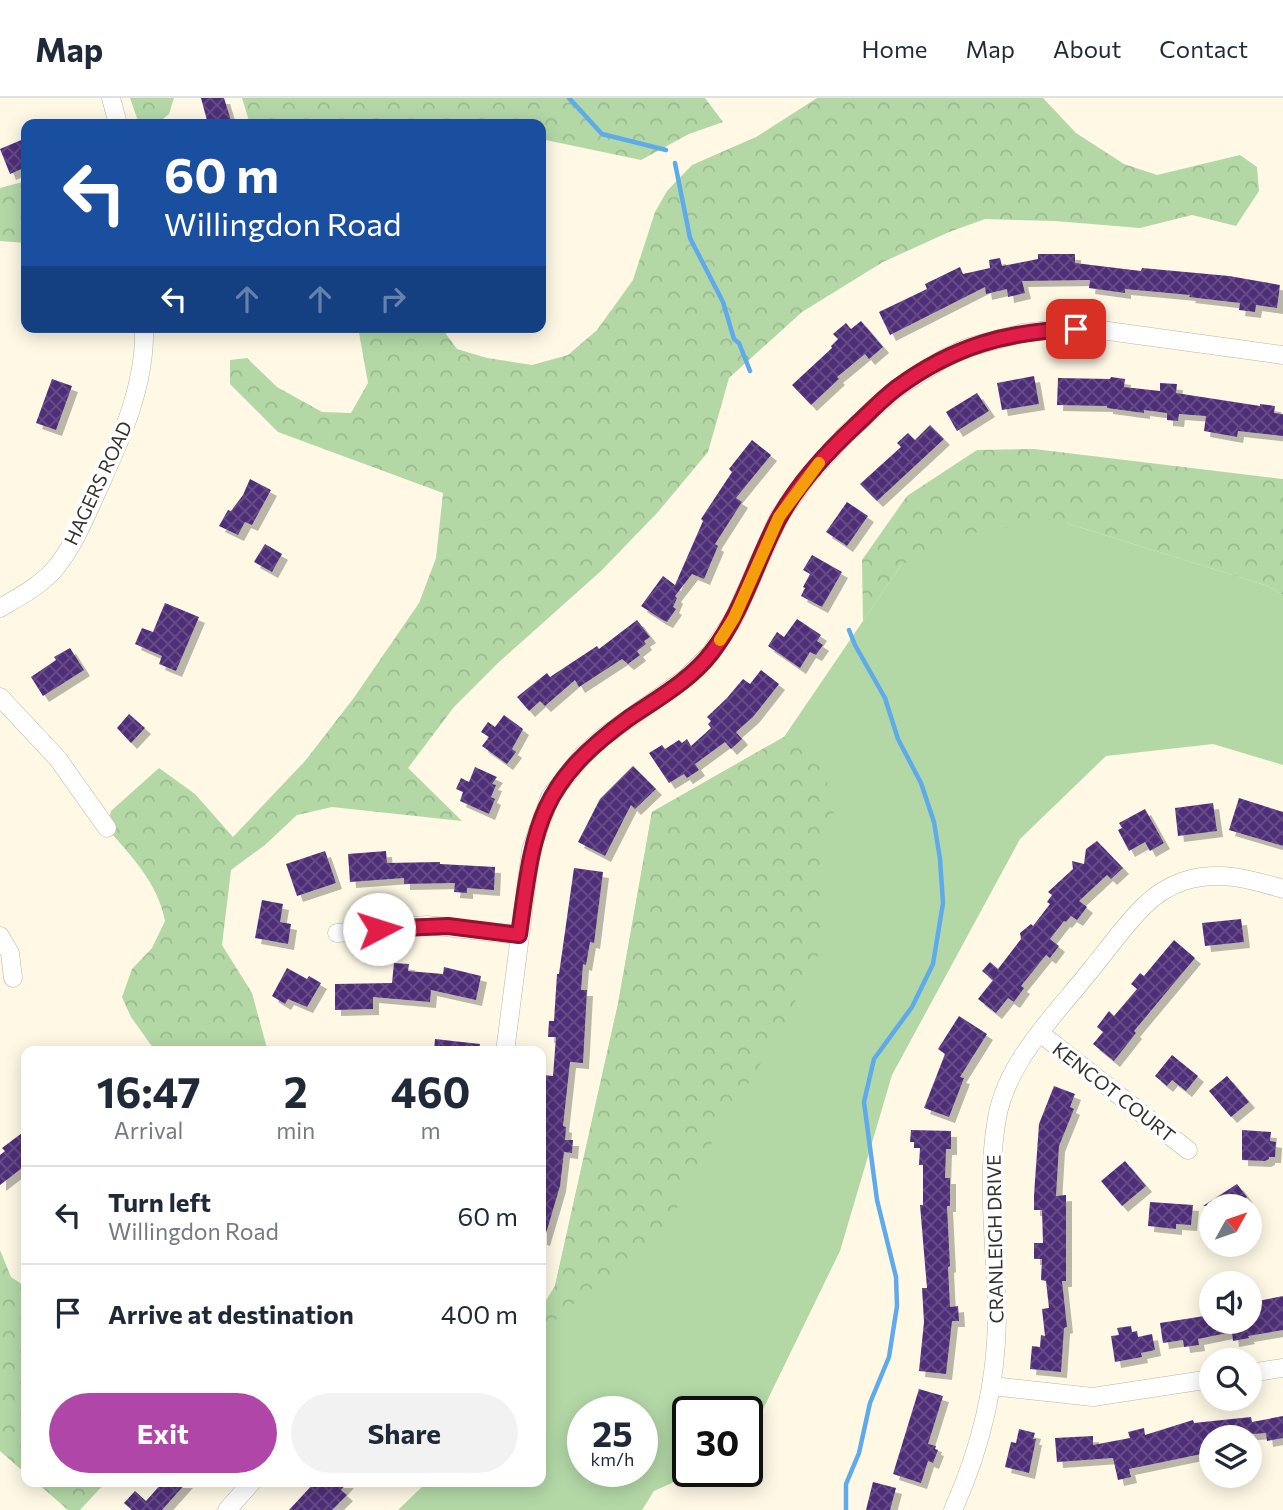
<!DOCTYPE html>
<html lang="en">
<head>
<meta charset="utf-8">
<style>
	:root { --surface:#fff; --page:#f2f2f3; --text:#1f2937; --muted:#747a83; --line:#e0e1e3; --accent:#b047a8 }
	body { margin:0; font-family:Commissioner,sans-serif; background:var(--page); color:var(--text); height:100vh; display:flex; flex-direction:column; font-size:26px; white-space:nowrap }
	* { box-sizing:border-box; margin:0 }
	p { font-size:23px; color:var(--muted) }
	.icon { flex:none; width:38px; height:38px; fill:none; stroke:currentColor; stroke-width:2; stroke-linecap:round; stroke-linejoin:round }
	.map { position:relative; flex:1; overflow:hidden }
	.sheet { position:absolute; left:21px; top:948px; width:525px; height:441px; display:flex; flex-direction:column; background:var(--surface); border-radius:14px; box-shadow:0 4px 18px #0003 }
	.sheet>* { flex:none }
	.banner { position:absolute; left:21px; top:21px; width:525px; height:214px; border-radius:14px; box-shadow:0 4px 18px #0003; background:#1a4fa0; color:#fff; overflow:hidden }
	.needle { width:46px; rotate:50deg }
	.controls { position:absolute; left:1199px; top:1096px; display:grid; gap:14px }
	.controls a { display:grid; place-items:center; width:63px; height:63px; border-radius:50%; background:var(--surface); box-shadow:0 4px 18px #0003; font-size:35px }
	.speed { position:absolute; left:567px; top:1298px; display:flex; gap:14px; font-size:35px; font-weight:700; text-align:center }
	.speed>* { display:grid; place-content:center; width:91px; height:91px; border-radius:50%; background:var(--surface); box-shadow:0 4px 18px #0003; line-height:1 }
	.speed small { font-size:18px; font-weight:400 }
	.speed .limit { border:4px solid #111; border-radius:10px; background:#fff; color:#111 }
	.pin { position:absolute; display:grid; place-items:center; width:60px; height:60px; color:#fff; margin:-30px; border-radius:14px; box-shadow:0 4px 10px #0006 }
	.me { position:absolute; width:77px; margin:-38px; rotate:85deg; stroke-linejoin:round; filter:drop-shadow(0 0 5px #0008) }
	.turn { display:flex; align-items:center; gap:24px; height:147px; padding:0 28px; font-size:32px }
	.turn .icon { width:91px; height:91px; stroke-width:2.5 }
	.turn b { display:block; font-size:49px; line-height:60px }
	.lanes { display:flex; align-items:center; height:66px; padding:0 28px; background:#0003; justify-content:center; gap:35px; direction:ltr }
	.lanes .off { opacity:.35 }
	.eta { display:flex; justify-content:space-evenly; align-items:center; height:119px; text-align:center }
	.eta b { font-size:42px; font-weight:700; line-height:49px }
	.button { display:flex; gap:14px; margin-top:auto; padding:14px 28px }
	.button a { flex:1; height:80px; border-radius:42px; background:var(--accent); color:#fff; font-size:28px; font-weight:700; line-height:80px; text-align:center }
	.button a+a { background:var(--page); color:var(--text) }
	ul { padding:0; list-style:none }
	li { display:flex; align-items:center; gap:21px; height:98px; padding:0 28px; border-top:2px solid var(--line) }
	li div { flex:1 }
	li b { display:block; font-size:26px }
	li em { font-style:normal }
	header { display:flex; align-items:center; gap:42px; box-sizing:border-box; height:98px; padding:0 35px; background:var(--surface); border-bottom:2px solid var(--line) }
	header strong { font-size:33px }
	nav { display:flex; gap:38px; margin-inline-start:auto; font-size:24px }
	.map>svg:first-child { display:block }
	.grass { fill:#b3d8a6; fill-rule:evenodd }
	.forest { fill:url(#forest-crowns) }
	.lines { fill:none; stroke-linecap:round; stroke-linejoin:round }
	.stream { stroke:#5faaeb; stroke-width:4.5 }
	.building { fill:url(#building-cross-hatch); filter:url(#shadow) }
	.minor-casing { stroke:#bbb5a3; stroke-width:19 }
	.minor { stroke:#fff; stroke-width:18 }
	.route-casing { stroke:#92132f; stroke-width:18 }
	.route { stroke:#e11d48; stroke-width:12 }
	.slow { stroke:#f59e0b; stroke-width:12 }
	.labels { text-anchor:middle; stroke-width:7; stroke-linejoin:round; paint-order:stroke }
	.street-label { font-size:19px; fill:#34312a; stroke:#fff }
</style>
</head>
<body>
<header>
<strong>Map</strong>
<nav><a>Home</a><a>Map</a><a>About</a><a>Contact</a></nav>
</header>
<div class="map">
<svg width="1283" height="1412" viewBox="0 0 1283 1412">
	<defs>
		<pattern id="forest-crowns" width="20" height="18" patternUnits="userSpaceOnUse" patternTransform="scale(1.75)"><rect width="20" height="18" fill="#b3d8a6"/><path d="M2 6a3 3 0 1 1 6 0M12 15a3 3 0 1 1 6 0" fill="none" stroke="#9bba8f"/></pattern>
		<pattern id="building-cross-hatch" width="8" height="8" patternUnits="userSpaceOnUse" patternTransform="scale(1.75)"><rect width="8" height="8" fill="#502f79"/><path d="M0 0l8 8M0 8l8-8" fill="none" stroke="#674c87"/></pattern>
		<filter id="shadow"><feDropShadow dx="6" dy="6" stdDeviation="0" flood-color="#0004"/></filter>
	</defs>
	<rect width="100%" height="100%" fill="#fef8e5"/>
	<path class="grass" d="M979 403 1066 425 1268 488 1283 497V667L1213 646 1106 658 1020 741 892 977 840 1153 747 1344V1314H688V1374H696L654 1393 642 1412H398L427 1384H541V1211L555 1188 618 906 652 714 784 639 901 467ZM583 1314H642V1374H583Z"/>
	<g class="forest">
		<path d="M130 0H174L169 16 157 26H139Z"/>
		<path d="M242 0H705L723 24 689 36 641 62 541 41V26H250Z"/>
		<path d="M817 0H1043L1076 35 1124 66 1157 77 1240 57 1257 69 1259 93 1236 128 1192 117 1140 130 1055 123 985 121 949 134 883 164 802 214 729 280 708 354 658 414 601 473 498 565 454 609 408 670 462 723 332 709 297 717 265 747 231 772 222 847 252 895 268 954H156L131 919 122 899 132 871 152 850 165 823C158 785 131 758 107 730L111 713 159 670 195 696 233 739 305 663 353 601 419 505 436 460 443 395 278 334 230 286V262L247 260 277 289 322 314 351 315 368 285 358 229H441L457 251 487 260 532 267 568 257 597 232 633 182 655 114 667 93 692 67 756 39Z"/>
		<path d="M26 83V145L0 143V90Z"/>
		<path d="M1034 351 1283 381V497L1268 488 1066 425 982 432 901 467 863 523 862 462 907 398 977 352Z"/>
		<path d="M784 639 815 656 836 705 823 758 826 842 780 934 696 1071 659 1146 624 1178 591 1191 541 1234V1211L555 1188 618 906 652 714Z"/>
		<path d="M0 1152 11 1179 26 1189V1376L0 1353Z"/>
		<path d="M36 1384H106L80 1412H68Z"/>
	</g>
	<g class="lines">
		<g class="stream">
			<path d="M569 0 602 36 666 52"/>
			<path d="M675 65 690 140 723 204 734 241 739 245 750 273"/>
			<path d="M846 1412V1386L859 1355 870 1305 889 1259 897 1208 896 1179 877 1102 864 1004 874 961 912 909 933 866 943 805 940 761 934 724 921 685 898 641 885 600 855 547 849 532"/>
		</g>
	</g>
	<g class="building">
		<path d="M201 0H224L232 26H208Z"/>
		<path d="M26 40V69L10 76 0 51Z"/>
		<path d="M1038 156H1075V165L1141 173 1142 170 1229 178 1280 187 1277 210 1256 207 1255 214 1239 212 1240 205 1189 199 1190 197 1125 191V195L1089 190 1090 182 1022 183 1025 195 1008 199 1007 191 986 196 985 189 890 237 879 214 927 191 925 186 960 169 963 176 990 170 989 162 1000 160 1002 168 1038 161Z"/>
		<path d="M861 223 883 249 869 261 865 256 837 279 839 281 811 307 792 287 832 250 831 248 838 241 833 236 846 225 851 231Z"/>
		<path d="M1034 278 1039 306 1002 312 997 285Z"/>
		<path d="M1111 279 1125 281 1124 289 1160 293V285L1177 286 1176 295 1260 308V306L1275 308 1274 315 1283 316V338L1238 333 1237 339 1204 333 1206 318 1179 316 1178 323 1167 322V315L1144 312V315L1107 310V308L1057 307 1058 280 1110 281Z"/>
		<path d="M52 281 72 288 56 332 36 325Z"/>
		<path d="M977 295 989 313 957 333 946 314Z"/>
		<path d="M930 327 944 341 877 403 860 386 901 349 897 345 908 335 915 342Z"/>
		<path d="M752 342 771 357 736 400 742 404 715 446 718 448 704 481 692 476 675 498 677 500 673 509 676 511 667 524 661 521 641 508 663 478 675 487 703 423 701 421 732 374 729 371Z"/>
		<path d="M250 381 271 392 252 427 245 424 238 437 219 428 228 412 231 413 243 397Z"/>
		<path d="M847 404 868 418 847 448 826 434Z"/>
		<path d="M265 446 282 456 272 474 254 464Z"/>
		<path d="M812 457 842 474 822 509 801 498 805 490 803 489 810 476 803 472Z"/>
		<path d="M165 505 199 519 176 573 159 566 162 558 135 546 142 530 153 534Z"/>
		<path d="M797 521 821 537 817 543 823 547 816 557 810 554 800 570 768 548 777 534 784 539Z"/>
		<path d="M637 522 650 539 644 543 646 546 637 553 640 557 628 566 622 561 579 589 575 582 545 608 540 603 529 613 517 599 547 575 550 579 597 548 599 551Z"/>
		<path d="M70 550 84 572 43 598 31 579 56 562 54 559Z"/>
		<path d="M761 572 779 586 753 619 736 634 742 641 731 651 725 644 695 666 699 672 687 680 684 676 669 685 649 655 662 647 665 651 679 642 682 645 687 641 691 648 711 630 708 626 711 623 707 619 727 600 743 581 750 586Z"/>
		<path d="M129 616 145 630 131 645 117 630Z"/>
		<path d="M504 617 523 631 512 651 516 654 507 666 482 648 489 639 481 634 488 624 495 629Z"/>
		<path d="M633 668 656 691 635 711 631 707 605 758 578 744 600 701Z"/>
		<path d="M475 669 497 679 492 686 496 687 491 699 495 701 489 716 460 703 463 694 456 691 461 680 469 684Z"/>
		<path d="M1239 700 1283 714V748L1229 732Z"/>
		<path d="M1213 705 1217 733 1178 738 1175 710Z"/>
		<path d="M1145 711 1164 745 1150 753 1145 744 1129 753 1118 732 1122 730 1119 725Z"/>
		<path d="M1097 743 1123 770 1111 781 1107 777 1079 803 1087 809 1077 822 1071 818 1066 824 1064 823 1050 841 1059 848 1050 860 1046 857 1021 888 1024 890 1014 904 1008 900 996 915 978 901 993 882 982 873 990 864 998 871 1021 841 1020 835 1031 826 1033 828 1050 806 1047 804 1052 797 1048 794 1073 771 1072 763 1084 766 1086 751Z"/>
		<path d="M325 753 336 785 297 798 286 766Z"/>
		<path d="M386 753 387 765 440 764V766L495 769 494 792 467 790V795L454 794 455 785 404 786V780L350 784 348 756Z"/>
		<path d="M574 770 603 774 594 845 590 844 586 867 583 866 581 892H587L583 965 570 964 563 1028 566 1029 565 1042H573L572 1055 564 1054 560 1088 544 1142 541 1141V1023L544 993H541L543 977 553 978 556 939H548L549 923H554L557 876H559Z"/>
		<path d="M262 802 283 806 280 824 291 826 288 846 255 840Z"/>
		<path d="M1241 821 1244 844 1205 848 1202 825Z"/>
		<path d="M1174 842 1195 860 1134 933 1136 935 1114 963 1093 946 1103 934 1097 929 1109 913 1114 918 1137 891 1131 886 1140 875 1144 878Z"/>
		<path d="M394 865 409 866 408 873 443 876 444 869 481 878 476 902 431 892 430 904 373 899V911L335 912V886L392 885Z"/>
		<path d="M287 870 307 881 309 878 321 885 307 909 288 901 285 906 272 898Z"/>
		<path d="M959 918 987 936 960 979 964 980 949 1019 924 1010 945 956 938 951Z"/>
		<path d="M435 941 480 946 479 954H434Z"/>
		<path d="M1172 957 1198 978 1186 993 1172 982 1167 988 1155 978Z"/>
		<path d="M1227 978 1249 1004 1231 1019 1209 993Z"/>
		<path d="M1054 988 1075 996 1070 1009 1074 1011 1059 1048 1056 1098 1066 1097V1183H1062L1067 1229 1064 1230 1061 1274 1030 1271 1032 1248 1040 1249 1041 1237 1045 1238 1042 1211 1049 1210 1046 1183 1041 1182 1042 1161H1034V1145H1043L1042 1112H1034V1097L1039 1026Z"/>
		<path d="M26 1032V1067L0 1087V1057L5 1053 2 1050Z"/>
		<path d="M911 1032 951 1033V1051H946L945 1080H950V1108H947L950 1168 948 1169 950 1209 958 1208 959 1223H952L946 1276 919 1273 924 1224 922 1190H927L920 1107H923V1067H919L920 1050H914V1044H910Z"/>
		<path d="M1242 1032 1271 1034 1270 1043 1276 1044 1275 1059H1269V1061L1265 1063 1242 1062Z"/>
		<path d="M1125 1063 1146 1088 1122 1108 1101 1083Z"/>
		<path d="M1237 1086 1247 1099 1235 1108H1203Z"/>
		<path d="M1150 1104 1193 1107 1191 1127 1176 1126V1131L1148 1128Z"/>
		<path d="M1283 1198V1232L1248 1238 1249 1240 1233 1243 1232 1234 1198 1241 1199 1247 1184 1249 1183 1242 1163 1245 1160 1225 1211 1217V1223H1256L1253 1204Z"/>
		<path d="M1131 1228 1132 1234 1137 1233 1138 1239 1152 1236 1155 1252 1141 1255 1142 1259 1115 1264 1111 1238 1119 1237 1117 1230Z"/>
		<path d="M919 1291 943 1298 928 1346 936 1348 935 1351 938 1352 933 1365 928 1363 921 1385 893 1376Z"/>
		<path d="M1283 1318V1340L1267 1343 1266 1335 1211 1339V1354L1129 1371 1131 1379 1118 1382 1113 1360 1057 1364 1055 1340 1093 1338V1347L1130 1340 1128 1334 1144 1330 1145 1337 1193 1322 1194 1325 1251 1319 1252 1324Z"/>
		<path d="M1019 1331 1035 1335 1033 1341H1036L1029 1375 1005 1369 1011 1344 1016 1345Z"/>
		<path d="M163 1384H187L162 1412H132L124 1405 135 1393 146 1403Z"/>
		<path d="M315 1384H348L341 1392 347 1397 332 1412H289Z"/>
		<path d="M873 1384 896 1390 890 1412H866Z"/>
	</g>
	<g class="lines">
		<defs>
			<g id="minor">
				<path d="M111 0 118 26"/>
				<path d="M0 510C19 499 38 489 53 473 72 451 83 424 95 398 119 345 146 289 144 229"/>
				<path d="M0 599 58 661 107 730"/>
				<path d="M337 835 427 827 518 837"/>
				<path d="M0 838 10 855 13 880"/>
				<path d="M1040 935 1188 1052"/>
				<path d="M505 954 531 752 550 699 583 657 603 639 686 580 711 555 734 520 779 419 805 382 845 337 896 291 945 260 969 249 1023 235 1049 232 1108 233 1283 257"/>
				<path d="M1250 1275 1283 1270"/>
				<path d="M992 1288 1093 1299 1211 1281"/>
				<path d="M227 1412 252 1384"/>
				<path d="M953 1412C980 1352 996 1288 997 1222 997 1155 985 1087 997 1020 1007 963 1055 917 1090 873 1107 852 1124 828 1144 808 1155 797 1169 788 1184 783 1219 772 1250 781 1283 791"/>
			</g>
		</defs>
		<use href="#minor" class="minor-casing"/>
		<use href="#minor" class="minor"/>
	</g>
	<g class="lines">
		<defs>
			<path id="route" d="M379 831 448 828 519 837C534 730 536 687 629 620 657 601 691 582 712 554 742 515 755 466 778 422 797 387 826 355 855 328 869 315 883 300 898 289 954 248 1008 233 1076 231"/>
		</defs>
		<use href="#route" class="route-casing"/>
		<use href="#route" class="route"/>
		<path class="slow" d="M720 542 734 520 779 419 819 365"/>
	</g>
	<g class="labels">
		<g class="street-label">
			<text transform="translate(98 385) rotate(-65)" y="7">HAGERS ROAD</text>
			<text transform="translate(1114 994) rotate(38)" y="7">KENCOT COURT</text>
			<text transform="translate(995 1141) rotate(-91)" y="7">CRANLEIGH DRIVE</text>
		</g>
	</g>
</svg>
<div class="controls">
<a><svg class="needle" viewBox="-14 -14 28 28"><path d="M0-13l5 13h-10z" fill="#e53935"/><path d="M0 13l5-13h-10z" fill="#747a83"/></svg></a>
<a><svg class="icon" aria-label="sound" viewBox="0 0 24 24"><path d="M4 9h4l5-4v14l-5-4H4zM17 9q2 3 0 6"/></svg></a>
<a><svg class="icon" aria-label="search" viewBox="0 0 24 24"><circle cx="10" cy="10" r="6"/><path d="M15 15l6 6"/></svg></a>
<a><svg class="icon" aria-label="layers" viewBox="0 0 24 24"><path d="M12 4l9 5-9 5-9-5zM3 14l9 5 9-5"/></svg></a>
</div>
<div class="speed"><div>25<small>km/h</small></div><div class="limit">30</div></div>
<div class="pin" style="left:1076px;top:231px;background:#d93025"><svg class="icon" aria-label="arrive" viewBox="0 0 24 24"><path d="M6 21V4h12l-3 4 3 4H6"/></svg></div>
<svg class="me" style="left:379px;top:831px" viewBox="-20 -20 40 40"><circle r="19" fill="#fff"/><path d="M0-13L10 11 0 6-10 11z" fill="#e11d48"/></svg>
<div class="banner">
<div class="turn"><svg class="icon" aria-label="left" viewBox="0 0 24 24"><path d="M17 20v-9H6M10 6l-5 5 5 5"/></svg><div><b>60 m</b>Willingdon Road</div></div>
<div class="lanes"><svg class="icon" aria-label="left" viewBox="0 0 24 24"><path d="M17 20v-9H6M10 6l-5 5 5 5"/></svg><svg class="icon off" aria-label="ahead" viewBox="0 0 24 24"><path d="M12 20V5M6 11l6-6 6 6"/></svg><svg class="icon off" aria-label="ahead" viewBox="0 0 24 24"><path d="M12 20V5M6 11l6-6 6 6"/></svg><svg class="icon off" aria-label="right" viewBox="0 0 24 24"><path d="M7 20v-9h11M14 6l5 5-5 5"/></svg></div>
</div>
<section class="sheet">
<div class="eta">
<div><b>16:47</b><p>Arrival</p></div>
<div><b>2</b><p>min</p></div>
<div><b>460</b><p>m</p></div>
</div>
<ul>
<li><svg class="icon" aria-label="left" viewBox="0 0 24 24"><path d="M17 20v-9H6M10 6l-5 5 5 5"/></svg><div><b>Turn left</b><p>Willingdon Road</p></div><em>60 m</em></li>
<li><svg class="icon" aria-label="arrive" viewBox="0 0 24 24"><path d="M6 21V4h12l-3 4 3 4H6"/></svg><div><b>Arrive at destination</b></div><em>400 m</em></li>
</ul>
<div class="button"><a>Exit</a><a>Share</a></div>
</section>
</div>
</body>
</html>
